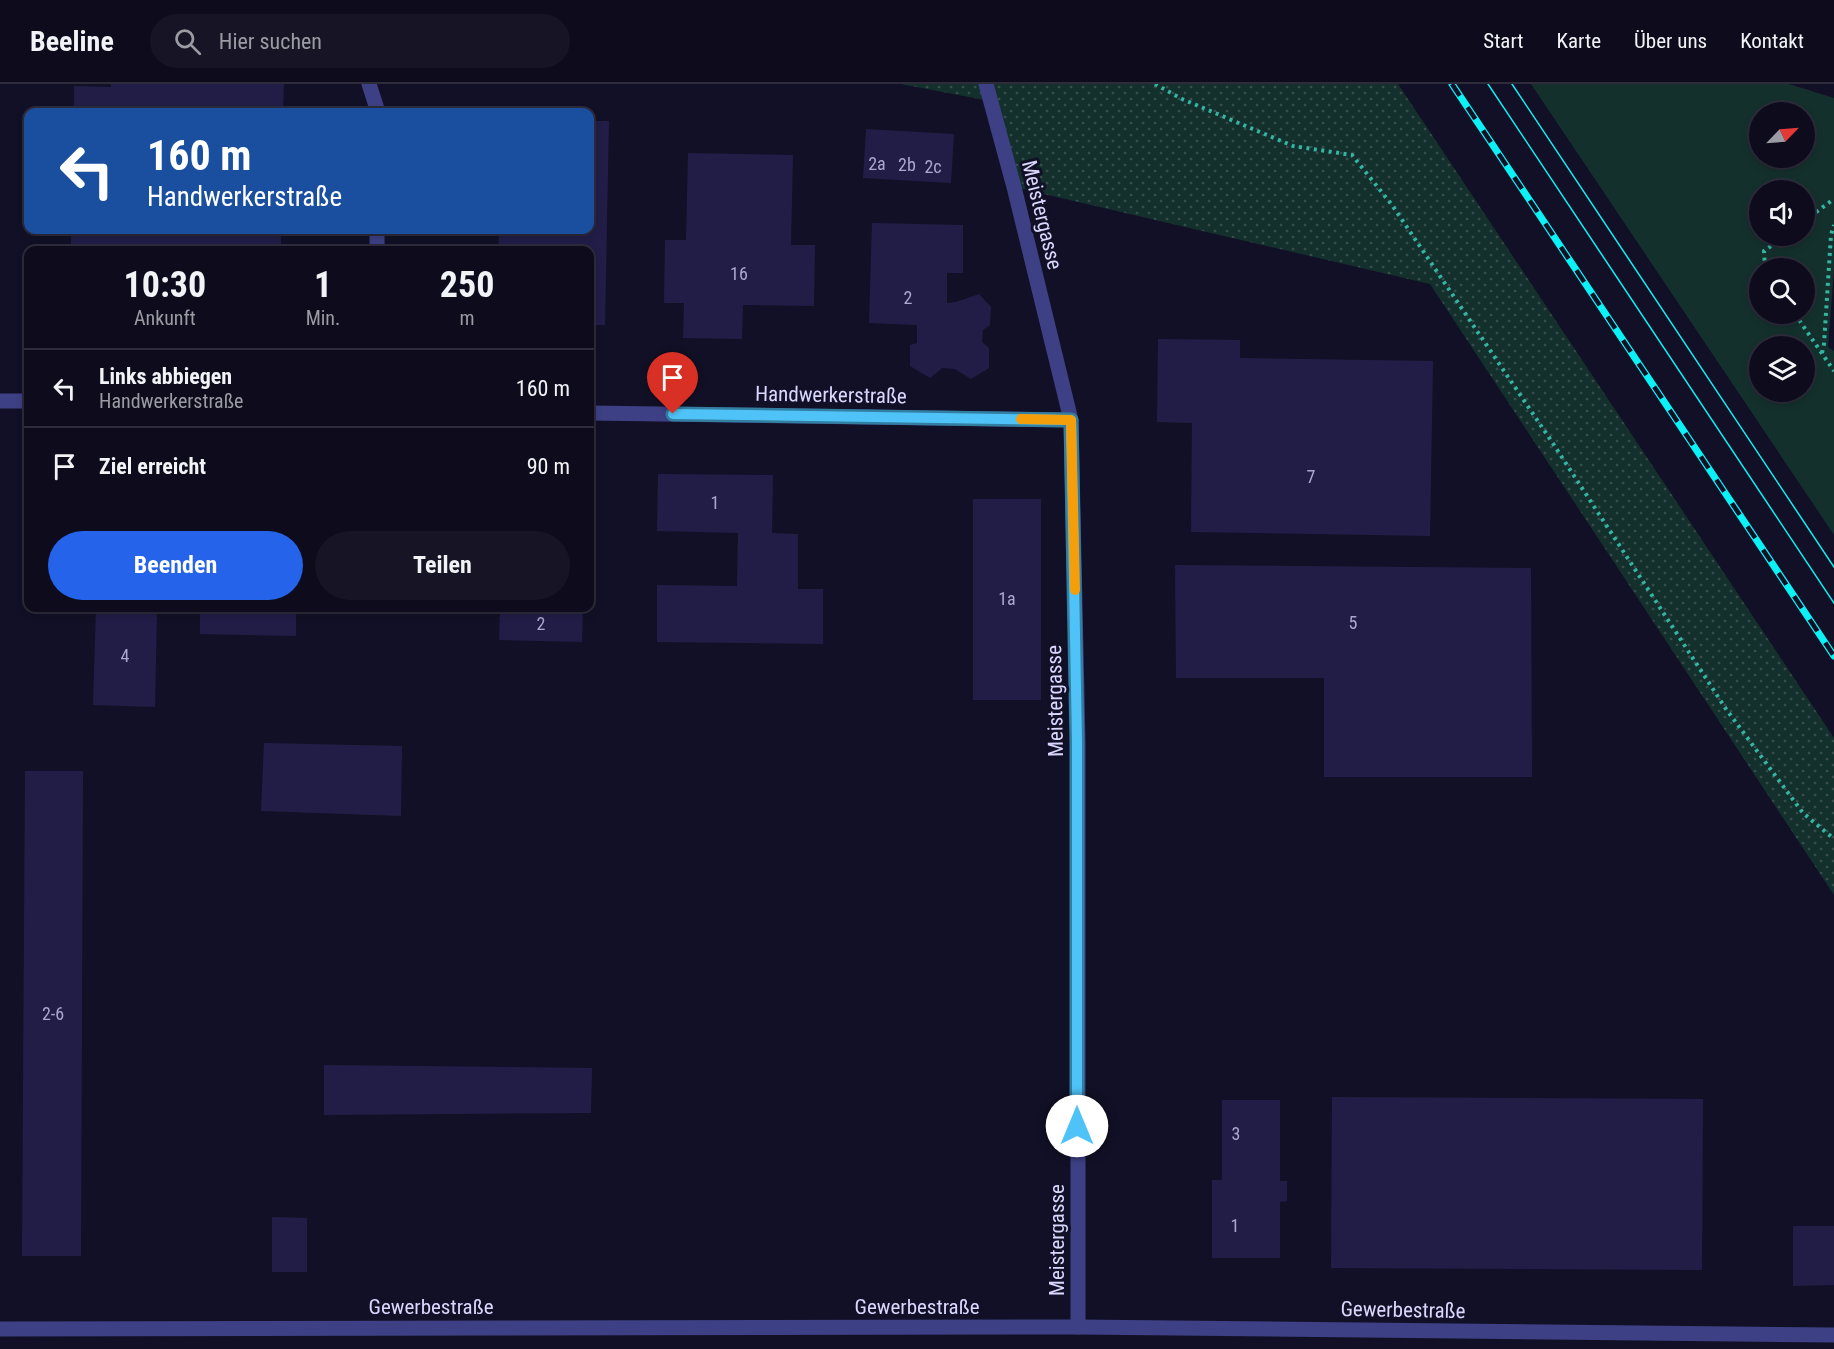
<!DOCTYPE html>
<html lang="de">
<head>
<meta charset="utf-8">
<style>
	:root { --surface:#0e0c1c; --page:#171525; --text:#f1f3f6; --muted:#9b9ba3; --line:#2e2c3b; --accent:#2563eb }
	body { margin:0; font-family:"Roboto Condensed",sans-serif; background:var(--page); color:var(--text); height:100vh; display:flex; flex-direction:column; font-size:22px; white-space:nowrap }
	* { box-sizing:border-box; margin:0 }
	p { font-size:20px; color:var(--muted) }
	.icon { flex:none; width:33px; height:33px; fill:none; stroke:currentColor; stroke-width:2; stroke-linecap:round; stroke-linejoin:round }
	.map { position:relative; flex:1; overflow:hidden }
	.side { position:absolute; left:24px; top:162px; width:570px; height:366px; display:flex; flex-direction:column; background:var(--surface); border-radius:12px; box-shadow:0 3px 9px #0003,0 0 0 2px var(--line) }
	.side>* { flex:none }
	.hud { position:absolute; left:24px; top:24px; width:570px; height:126px; border-radius:12px; box-shadow:0 3px 9px #0003,0 0 0 2px var(--line); background:#1a4fa0; color:#fff; overflow:hidden }
	.needle { width:39px; rotate:65deg }
	.buttons { position:absolute; left:1749px; top:18px; display:grid; gap:12px }
	.buttons a { display:grid; place-items:center; width:66px; height:66px; border-radius:50%; background:var(--surface); box-shadow:0 3px 9px #0003,0 0 0 2px var(--line); font-size:30px }
	.pin { position:absolute; display:grid; place-items:center; width:51px; height:51px; color:#fff; margin:-62px -26px; border-radius:50% 50% 50% 0; rotate:-45deg; box-shadow:0 0 6px #0007 }
	.pin .icon { rotate:45deg }
	.me { position:absolute; width:66px; margin:-33px; rotate:0deg; stroke-linejoin:round; filter:drop-shadow(0 0 4px #0008) }
	.turn { display:flex; align-items:center; gap:21px; height:126px; padding:0 24px; font-size:27px }
	.turn .icon { width:78px; height:78px; stroke-width:2.5 }
	.turn b { display:block; font-size:42px; line-height:51px }
	.eta { display:flex; justify-content:space-evenly; align-items:center; height:102px; text-align:center }
	.eta b { font-size:36px; font-weight:700; line-height:42px }
	.cta { display:flex; gap:12px; margin-top:auto; padding:12px 24px }
	.cta a { flex:1; height:69px; border-radius:36px; background:var(--accent); color:#fff; font-size:24px; font-weight:700; line-height:69px; text-align:center }
	.cta a+a { background:var(--page); color:var(--text) }
	ul { padding:0; list-style:none }
	li { display:flex; align-items:center; gap:18px; height:78px; padding:0 24px; border-top:2px solid var(--line) }
	li div { flex:1 }
	li b { display:block; font-size:22px }
	li em { font-style:normal }
	header { display:flex; align-items:center; gap:36px; box-sizing:border-box; height:84px; padding:0 30px; background:var(--surface); border-bottom:2px solid var(--line) }
	header strong { font-size:28px }
	nav { display:flex; gap:33px; margin-inline-start:auto; font-size:21px }
	.search { width:420px; height:54px; background:var(--page); display:flex; align-items:center; gap:15px; box-sizing:border-box; padding:0 21px; border-radius:33px; color:var(--muted); font-size:22px }
	.map>svg:first-child { display:block }
	.grass { fill:#14302d; fill-rule:evenodd }
	.park { fill:url(#park-dots) }
	.building { fill:#221d47 }
	.lines { fill:none; stroke-linecap:round; stroke-linejoin:round }
	.path { stroke:#34b4a2; stroke-width:4; stroke-dasharray:3 4.5; stroke-linecap:butt }
	.street { stroke:#3d4084; stroke-width:15 }
	.tram { stroke:#0bf2f6; stroke-width:1.5 }
	.rail-casing { stroke:#0bf2f6; stroke-width:7 }
	.rail { stroke:#121026; stroke-width:4.5; stroke-dasharray:14; stroke-linecap:butt }
	.route-casing { stroke:#337fa1; stroke-width:15 }
	.route { stroke:#4fc3f7; stroke-width:10 }
	.slow { stroke:#f59e0b; stroke-width:10 }
	.labels { text-anchor:middle; stroke-width:6; stroke-linejoin:round; paint-order:stroke }
	.number-label { font-size:18px; fill:#aba8d0 }
	.street-label { font-size:21px; fill:#d9d7fd; stroke:#121026 }
</style>
</head>
<body>
<header>
<strong>Beeline</strong>
<div class="search"><svg class="icon" aria-label="search" viewBox="0 0 24 24"><circle cx="10" cy="10" r="6"/><path d="M15 15l6 6"/></svg>Hier suchen</div>
<nav><a>Start</a><a>Karte</a><a>Über uns</a><a>Kontakt</a></nav>
</header>
<div class="map">
<svg width="1834" height="1265" viewBox="0 0 1834 1265">
	<defs>
		<pattern id="park-dots" width="8" height="8" patternUnits="userSpaceOnUse" patternTransform="scale(1.5)"><rect width="8" height="8" fill="#14302d"/><path d="M2 2h.1M6 6h.1" fill="none" stroke="#364d4c" stroke-width="1.8" stroke-linecap="round"/></pattern>
	</defs>
	<rect width="100%" height="100%" fill="#121026"/>
	<path class="grass" d="M1531 0H1789L1834 14V186L1828 263 1834 267V451ZM1760 28H1804V74H1760ZM1760 106H1804V152H1760ZM1760 184H1804V230H1760ZM1760 262H1804V308H1760Z"/>
	<path class="park" d="M901 0H1398L1834 654V811L1430 200 1014 103 990 17Z"/>
	<g class="building">
		<path d="M111 0H284L283 28H74V2L111 3Z"/>
		<path d="M590 37H609L605 241H590V166H498L499 146H590Z"/>
		<path d="M866 45 954 50 951 99 863 94Z"/>
		<path d="M688 69 793 71 791 161H815L814 222 743 221 742 255 683 254 684 219H664L665 156H686Z"/>
		<path d="M872 139 963 141V189H947V219L956 218 979 210 991 223 990 241 983 246 982 258 989 264V284L971 295 955 285 942 284 930 294 910 282V261L917 259V241L869 239Z"/>
		<rect x="71" y="146" width="210" height="20"/>
		<path d="M1158 255 1240 256V274L1433 277 1430 452 1191 448 1192 339 1157 338Z"/>
		<path d="M658 390 773 391 772 449 798 450V505H823V560L657 558V501L737 502 738 449 657 447Z"/>
		<rect x="973" y="415" width="68" height="201"/>
		<path d="M1175 481 1531 484 1532 693H1324V594H1176Z"/>
		<path d="M96 524H157L155 623 93 621Z"/>
		<path d="M200 524H296V552L200 550Z"/>
		<path d="M500 524H583L582 558 499 556Z"/>
		<path d="M264 659 402 662 401 732 261 727Z"/>
		<path d="M25 687H83L81 1172H22Z"/>
		<path d="M324 981 592 984 591 1029 324 1031Z"/>
		<path d="M1332 1013 1703 1015 1702 1186 1331 1184Z"/>
		<path d="M1222 1016H1280V1097H1287V1117L1280 1118V1174H1212V1096H1222Z"/>
		<path d="M272 1133 307 1134V1188H272Z"/>
		<path d="M1793 1142H1834V1201L1793 1202Z"/>
	</g>
	<g class="lines">
		<g class="path">
			<path d="M1155 0 1182 15 1293 62 1352 71 1392 121 1552 358 1726 625 1803 729 1834 755"/>
			<path d="M1804 137 1834 115"/>
			<path d="M1765 184 1764 167 1785 152"/>
			<path d="M1795 230 1834 287"/>
			<path d="M1822 269 1824 260 1831 151 1834 141"/>
		</g>
		<g class="street">
			<path d="M369 0 378 28"/>
			<path d="M986 0 1014 103 1071 336 1078 658V1243"/>
			<path d="M377 166V146"/>
			<path d="M0 317H28"/>
			<path d="M590 329 1071 336"/>
			<path d="M0 1245 1078 1243 1834 1251"/>
		</g>
		<g class="tram">
			<path d="M1488 0 1834 519"/>
			<path d="M1512 0 1834 483"/>
		</g>
		<defs>
			<path id="rail" d="M1452 0 1834 572"/>
		</defs>
		<use href="#rail" class="rail-casing"/>
		<use href="#rail" class="rail"/>
	</g>
	<g class="lines">
		<defs>
			<path id="route" d="M673 330 1071 336 1077 658V1042"/>
		</defs>
		<use href="#route" class="route-casing"/>
		<use href="#route" class="route"/>
		<path class="slow" d="M1021 335 1071 336 1075 506"/>
	</g>
	<g class="labels">
		<g class="number-label">
			<text x="877" y="86">2a</text>
			<text x="907" y="87">2b</text>
			<text x="933" y="89">2c</text>
			<text x="739" y="196">16</text>
			<text x="908" y="220">2</text>
			<text x="1311" y="399">7</text>
			<text x="715" y="425">1</text>
			<text x="1007" y="521">1a</text>
			<text x="1353" y="545">5</text>
			<text x="541" y="546">2</text>
			<text x="125" y="578">4</text>
			<text x="53" y="936">2-6</text>
			<text x="1236" y="1056">3</text>
			<text x="1235" y="1148">1</text>
		</g>
		<g class="street-label">
			<text transform="translate(1042 131) rotate(76)" y="7">Meistergasse</text>
			<text transform="translate(831 311) rotate(1)" y="7">Handwerkerstraße</text>
			<text transform="translate(1055 617) rotate(-91)" y="7">Meistergasse</text>
			<text transform="translate(1057 1156) rotate(-90)" y="7">Meistergasse</text>
			<text x="431" y="1230">Gewerbestraße</text>
			<text x="917" y="1230">Gewerbestraße</text>
			<text transform="translate(1403 1226) rotate(1)" y="7">Gewerbestraße</text>
		</g>
	</g>
</svg>
<div class="buttons">
<a><svg class="needle" viewBox="-14 -14 28 28"><path d="M0-13l5 13h-10z" fill="#e53935"/><path d="M0 13l5-13h-10z" fill="#9b9ba3"/></svg></a>
<a><svg class="icon" aria-label="sound" viewBox="0 0 24 24"><path d="M4 9h4l5-4v14l-5-4H4zM17 9q2 3 0 6"/></svg></a>
<a><svg class="icon" aria-label="search" viewBox="0 0 24 24"><circle cx="10" cy="10" r="6"/><path d="M15 15l6 6"/></svg></a>
<a><svg class="icon" aria-label="layers" viewBox="0 0 24 24"><path d="M12 4l9 5-9 5-9-5zM3 14l9 5 9-5"/></svg></a>
</div>
<div class="pin" style="left:673px;top:330px;background:#d93025"><svg class="icon" aria-label="arrive" viewBox="0 0 24 24"><path d="M6 21V4h12l-3 4 3 4H6"/></svg></div>
<svg class="me" style="left:1077px;top:1042px" viewBox="-20 -20 40 40"><circle r="19" fill="#fff"/><path d="M0-13L10 11 0 6-10 11z" fill="#4fc3f7"/></svg>
<div class="hud">
<div class="turn"><svg class="icon" aria-label="left" viewBox="0 0 24 24"><path d="M17 20v-9H6M10 6l-5 5 5 5"/></svg><div><b>160 m</b>Handwerkerstraße</div></div>
</div>
<section class="side">
<div class="eta">
<div><b>10:30</b><p>Ankunft</p></div>
<div><b>1</b><p>Min.</p></div>
<div><b>250</b><p>m</p></div>
</div>
<ul>
<li><svg class="icon" aria-label="left" viewBox="0 0 24 24"><path d="M17 20v-9H6M10 6l-5 5 5 5"/></svg><div><b>Links abbiegen</b><p>Handwerkerstraße</p></div><em>160 m</em></li>
<li><svg class="icon" aria-label="arrive" viewBox="0 0 24 24"><path d="M6 21V4h12l-3 4 3 4H6"/></svg><div><b>Ziel erreicht</b></div><em>90 m</em></li>
</ul>
<div class="cta"><a>Beenden</a><a>Teilen</a></div>
</section>
</div>
</body>
</html>
